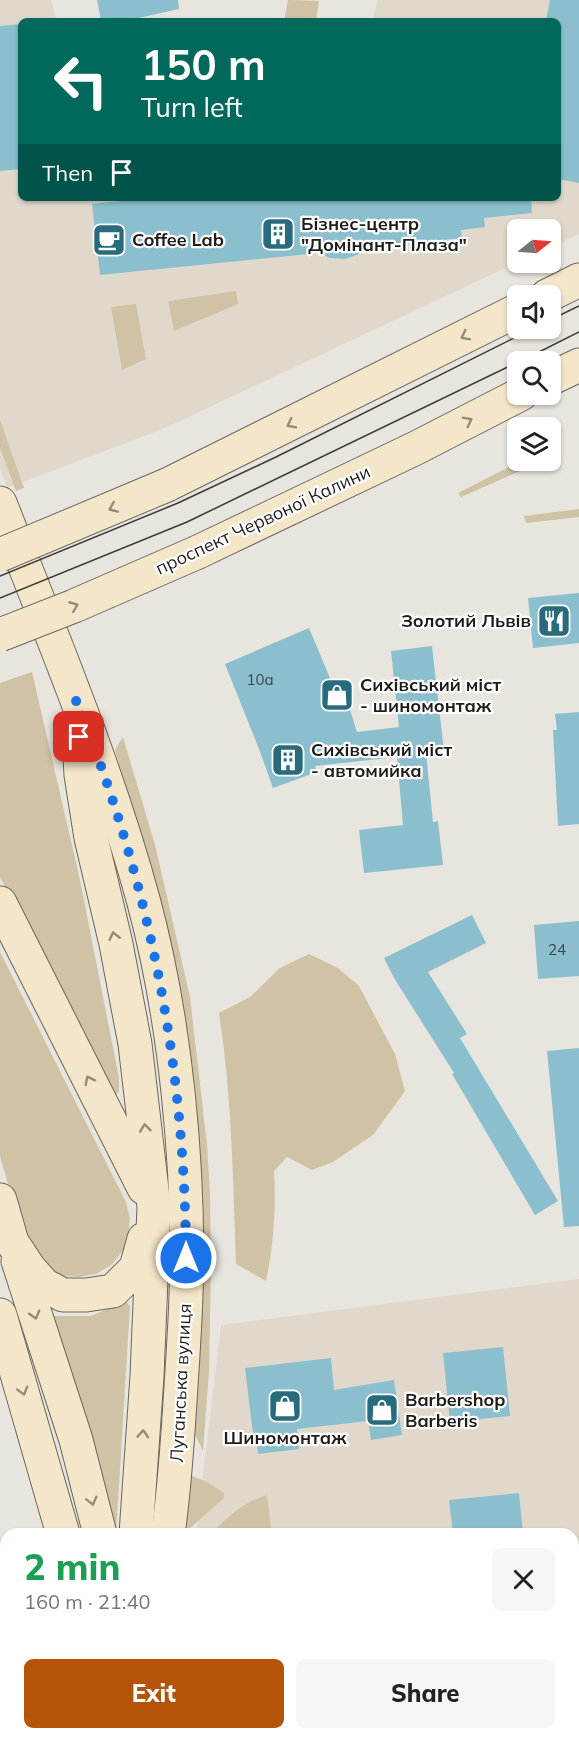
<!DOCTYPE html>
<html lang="en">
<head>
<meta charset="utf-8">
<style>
	:root { --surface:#fff; --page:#f6f6f6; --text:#222; --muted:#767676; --accent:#b45309 }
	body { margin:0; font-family:Mulish,sans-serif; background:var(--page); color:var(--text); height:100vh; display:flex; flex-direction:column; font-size:22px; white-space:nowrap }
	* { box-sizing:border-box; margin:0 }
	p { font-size:20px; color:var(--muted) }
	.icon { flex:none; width:33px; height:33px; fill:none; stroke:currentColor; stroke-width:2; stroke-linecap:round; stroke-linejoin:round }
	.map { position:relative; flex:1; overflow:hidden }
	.side { position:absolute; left:0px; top:1528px; width:579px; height:212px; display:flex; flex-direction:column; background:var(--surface); border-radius:18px 18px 0 0; box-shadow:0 2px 4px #0004 }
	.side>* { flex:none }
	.hud { position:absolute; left:18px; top:18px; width:543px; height:183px; border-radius:9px; box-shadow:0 2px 4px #0004; background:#00695c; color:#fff; overflow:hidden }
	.needle { width:39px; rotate:73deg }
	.buttons { position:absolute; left:507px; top:219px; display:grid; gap:12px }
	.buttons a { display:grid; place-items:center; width:54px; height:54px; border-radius:9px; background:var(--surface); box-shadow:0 2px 4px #0004; font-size:30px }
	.pin { position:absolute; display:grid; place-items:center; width:51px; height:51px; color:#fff; margin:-26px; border-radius:12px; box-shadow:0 3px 9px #0006 }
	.me { position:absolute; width:66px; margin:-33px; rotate:0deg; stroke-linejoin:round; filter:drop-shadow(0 0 4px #0008) }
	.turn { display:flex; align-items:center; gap:21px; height:126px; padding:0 24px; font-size:27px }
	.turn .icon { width:78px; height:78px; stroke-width:2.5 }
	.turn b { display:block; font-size:42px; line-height:51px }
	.then { display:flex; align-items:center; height:57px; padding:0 24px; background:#0003; gap:12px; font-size:22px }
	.round { display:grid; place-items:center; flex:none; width:63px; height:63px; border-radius:9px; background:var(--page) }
	.head { display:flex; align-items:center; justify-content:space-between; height:102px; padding:0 24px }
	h1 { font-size:36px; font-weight:800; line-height:45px; color:#1e9e55 }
	.primary-button { display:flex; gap:12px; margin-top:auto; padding:12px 24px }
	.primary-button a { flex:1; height:69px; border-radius:9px; background:var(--accent); color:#fff; font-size:24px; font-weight:800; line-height:69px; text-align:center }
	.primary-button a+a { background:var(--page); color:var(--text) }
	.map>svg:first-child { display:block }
	.built { fill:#e0d9cb }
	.green { fill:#d0c2a4 }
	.building { fill:#8bbfce }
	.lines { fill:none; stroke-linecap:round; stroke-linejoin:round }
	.secondary-casing { stroke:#696660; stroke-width:35 }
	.secondary { stroke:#f4e6c8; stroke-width:33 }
	.tram { stroke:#3b3a36; stroke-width:1.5 }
	.secondary-bridge-casing { stroke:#696660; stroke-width:35; stroke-linecap:butt }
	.secondary-bridge { stroke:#f4e6c8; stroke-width:33 }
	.oneway { stroke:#948c7a }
	.route { stroke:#1a73e8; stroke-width:10; stroke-dasharray:0 18 }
	.labels { text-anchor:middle; stroke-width:4.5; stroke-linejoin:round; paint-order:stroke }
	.number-label { font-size:15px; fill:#394647 }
	.poi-label { font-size:18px; font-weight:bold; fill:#1e1d1a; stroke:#fff; text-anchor:start }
	.street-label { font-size:18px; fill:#1e1d1a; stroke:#fff }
</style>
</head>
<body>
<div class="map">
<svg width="579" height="1739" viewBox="0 0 579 1739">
	<rect width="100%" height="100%" fill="#e8e5de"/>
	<g class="built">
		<path d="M0 0H51L57 21H21V198H558V21H373L377 0H579V234L551 247 550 230H518V262L163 429 7 488 0 468Z"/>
		<path d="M579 1279V1739H177L176 1734H573V1534H196L221 1325Z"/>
	</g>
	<g class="green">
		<path d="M288 0 319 1 316 21H284Z"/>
		<path d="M236 291 238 304 174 331 168 301Z"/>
		<path d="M136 304 146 359 122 370 111 307Z"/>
		<path d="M0 420 24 488 16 491 0 448Z"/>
		<path d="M523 460 543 461 461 497 458 493Z"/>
		<path d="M579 509V517L526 523 524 516Z"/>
		<path d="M32 672 80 880 119 1078V1091L116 1096 113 1094 0 877V683Z"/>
		<path d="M123 737 155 845 190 997 207 1145 210 1194 211 1265 209 1372 203 1451 193 1430 144 848 115 750Z"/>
		<path d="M0 952 126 1202 130 1219 128 1236 122 1252 111 1265 96 1274 79 1277 63 1276 47 1269 25 1244 0 1156Z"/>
		<path d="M309 954 338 968 359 986 395 1054 405 1091 373 1135 333 1162 312 1170 287 1157 274 1171C276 1210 274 1242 266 1281L236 1264C233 1180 232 1096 219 1013L250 997 280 968Z"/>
		<path d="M126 1301 130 1306 116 1534 51 1316H91Z"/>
		<path d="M190 1475 207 1482 224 1493V1498L188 1530 185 1528Z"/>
		<path d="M267 1495 271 1528 262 1529V1534H210C227 1518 243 1502 267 1495Z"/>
	</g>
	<g class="building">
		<path d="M97 0H178L179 9 125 21H101Z"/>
		<path d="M550 0H579V183L558 179V21H546Z"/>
		<path d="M21 24V169L0 171V26Z"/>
		<path d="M148 198H531L532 213 484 218 485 227 461 230 462 238 367 248 357 255 345 259 330 258 319 253 100 275 92 204Z"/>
		<path d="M579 593V643L533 648 528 598Z"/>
		<path d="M309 628 332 683 341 681 357 732 399 727 391 651 432 646 444 751 426 753 433 822 438 821 443 865 364 873 359 830 403 825 397 757 315 766 317 772 273 788 259 749 225 664Z"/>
		<path d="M579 712V824L558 826 553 730H557L555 714Z"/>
		<path d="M472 915 486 943 428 972 467 1034 460 1038 558 1201 535 1215 452 1074 454 1073 394 978 384 958Z"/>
		<path d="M579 921V976L538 979 534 925Z"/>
		<path d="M579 1048V1226L564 1227 547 1051Z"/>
		<path d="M503 1347 510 1416 450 1422 443 1353Z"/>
		<path d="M331 1358 334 1390 394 1380 402 1435 371 1440 368 1421 297 1429 299 1449 258 1454 256 1434H253L245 1368Z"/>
		<path d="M519 1493 523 1534H453L449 1500Z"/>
	</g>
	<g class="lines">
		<defs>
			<g id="secondary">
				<path d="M547 296 579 280"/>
				<path d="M550 379 579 365"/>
				<path d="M167 485 518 310"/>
				<path d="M0 503C51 634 106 764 143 899 176 1021 190 1169 186 1295 185 1326 183 1356 181 1386 178 1436 175 1485 168 1534"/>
				<path d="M198 552 416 448 521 394"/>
				<path d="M79 738 81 775 91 838 116 944 135 1044 154 1207 147 1376 136 1534"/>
				<path d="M0 903 144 1188"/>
				<path d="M0 1200 12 1242 29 1268 44 1285 63 1295H86L113 1291 136 1268 144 1239"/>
				<path d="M18 1261 76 1440 100 1534"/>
				<path d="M0 1315 63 1534"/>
				<path d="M122 1734 124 1739"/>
			</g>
		</defs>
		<use href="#secondary" class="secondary-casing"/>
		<use href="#secondary" class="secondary"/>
		<g class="tram">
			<path d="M550 320 579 306"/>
			<path d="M519 362 579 332"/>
			<path d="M0 576 178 503 276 457 534 328"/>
			<path d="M0 598 187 522 518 362"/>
		</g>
		<defs>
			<g id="secondary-bridge">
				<path d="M0 555 167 485"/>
				<path d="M0 635 74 606 198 552"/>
			</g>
		</defs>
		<use href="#secondary-bridge" class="secondary-bridge-casing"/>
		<use href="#secondary-bridge" class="secondary-bridge"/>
	</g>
	<defs><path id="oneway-chevron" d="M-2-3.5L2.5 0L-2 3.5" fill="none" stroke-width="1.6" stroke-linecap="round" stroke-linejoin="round" transform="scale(1.5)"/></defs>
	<g class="oneway">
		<use href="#oneway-chevron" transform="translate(465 336) rotate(153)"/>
		<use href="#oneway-chevron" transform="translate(468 421) rotate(-27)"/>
		<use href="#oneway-chevron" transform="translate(291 424) rotate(153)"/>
		<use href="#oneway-chevron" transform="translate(113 508) rotate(157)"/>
		<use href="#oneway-chevron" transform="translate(74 606) rotate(-22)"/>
		<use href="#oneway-chevron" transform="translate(114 936) rotate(-103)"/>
		<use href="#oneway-chevron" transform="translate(89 1080) rotate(-117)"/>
		<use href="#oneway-chevron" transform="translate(145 1128) rotate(-97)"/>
		<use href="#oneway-chevron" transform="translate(35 1315) rotate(73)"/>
		<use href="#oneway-chevron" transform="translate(23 1391) rotate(74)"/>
		<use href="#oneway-chevron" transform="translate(143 1434) rotate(-86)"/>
		<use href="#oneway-chevron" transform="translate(92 1501) rotate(76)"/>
	</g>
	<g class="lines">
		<path class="route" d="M79 737 76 700C149 881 185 1062 186 1258"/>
	</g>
	<defs>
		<symbol id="building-square" viewBox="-11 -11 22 22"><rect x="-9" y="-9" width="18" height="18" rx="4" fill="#286b7d" stroke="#fff"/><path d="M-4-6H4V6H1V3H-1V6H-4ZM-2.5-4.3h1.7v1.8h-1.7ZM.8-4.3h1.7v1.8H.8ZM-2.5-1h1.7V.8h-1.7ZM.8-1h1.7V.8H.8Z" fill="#fff"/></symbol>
		<symbol id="cafe-square" viewBox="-11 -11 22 22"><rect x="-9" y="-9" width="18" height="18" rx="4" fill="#286b7d" stroke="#fff"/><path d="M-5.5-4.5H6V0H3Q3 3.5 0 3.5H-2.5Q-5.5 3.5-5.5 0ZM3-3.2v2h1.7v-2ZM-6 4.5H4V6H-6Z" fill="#fff"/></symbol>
		<symbol id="restaurant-square" viewBox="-11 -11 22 22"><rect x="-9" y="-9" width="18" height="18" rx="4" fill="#286b7d" stroke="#fff"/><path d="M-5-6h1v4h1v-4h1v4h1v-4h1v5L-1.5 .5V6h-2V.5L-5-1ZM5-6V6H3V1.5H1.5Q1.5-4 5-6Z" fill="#fff"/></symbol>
		<symbol id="shop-square" viewBox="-11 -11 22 22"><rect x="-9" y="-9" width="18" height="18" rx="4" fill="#286b7d" stroke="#fff"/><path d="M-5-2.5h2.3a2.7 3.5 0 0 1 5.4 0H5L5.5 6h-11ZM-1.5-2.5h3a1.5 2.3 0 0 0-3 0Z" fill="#fff"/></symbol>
	</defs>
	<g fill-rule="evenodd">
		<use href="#building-square" x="259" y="215" width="38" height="38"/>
		<use href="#cafe-square" x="90" y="221" width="38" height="38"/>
		<use href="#restaurant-square" x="535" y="602" width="38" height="38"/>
		<use href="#shop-square" x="318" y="676" width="38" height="38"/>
		<use href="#building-square" x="269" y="741" width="38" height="38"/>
		<use href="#shop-square" x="266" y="1387" width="38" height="38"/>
		<use href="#shop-square" x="363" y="1391" width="38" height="38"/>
	</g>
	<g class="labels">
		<g class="number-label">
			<text x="260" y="685">10а</text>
			<text x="557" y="955">24</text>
		</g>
		<g class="poi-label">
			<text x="301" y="230">Бізнес-центр<tspan x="301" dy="21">"Домінант-Плаза"</tspan></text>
			<text x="132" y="246">Coffee Lab</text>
			<text x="531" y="627" text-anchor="end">Золотий Львів</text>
			<text x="360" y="691">Сихівський міст<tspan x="360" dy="21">- шиномонтаж</tspan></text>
			<text x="311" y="756">Сихівський міст<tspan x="311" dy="21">- автомийка</tspan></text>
			<text x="405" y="1406">Barbershop<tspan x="405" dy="21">Barberis</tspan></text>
			<text x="285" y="1444" text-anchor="middle">Шиномонтаж</text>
		</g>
		<g class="street-label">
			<text transform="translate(263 520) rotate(-25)" y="6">проспект Червоної Калини</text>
			<text transform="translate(181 1383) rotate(-87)" y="6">Луганська вулиця</text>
		</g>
	</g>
</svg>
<div class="buttons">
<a><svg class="needle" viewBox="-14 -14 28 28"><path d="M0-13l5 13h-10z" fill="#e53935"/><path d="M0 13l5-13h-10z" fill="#767676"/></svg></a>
<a><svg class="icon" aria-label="sound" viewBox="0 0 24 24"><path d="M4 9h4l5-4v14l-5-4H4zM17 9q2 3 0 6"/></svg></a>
<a><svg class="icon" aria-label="search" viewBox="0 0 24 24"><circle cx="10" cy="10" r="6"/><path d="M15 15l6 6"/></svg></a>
<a><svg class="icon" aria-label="layers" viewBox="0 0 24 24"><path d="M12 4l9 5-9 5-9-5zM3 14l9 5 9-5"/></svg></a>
</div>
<div class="pin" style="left:79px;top:737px;background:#d93025"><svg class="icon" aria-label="arrive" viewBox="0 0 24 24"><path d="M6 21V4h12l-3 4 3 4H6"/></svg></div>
<svg class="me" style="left:186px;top:1258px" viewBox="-20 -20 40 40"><circle r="17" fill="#1a73e8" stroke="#fff" stroke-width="3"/><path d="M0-11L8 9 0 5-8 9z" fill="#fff"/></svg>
<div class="hud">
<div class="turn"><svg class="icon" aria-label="left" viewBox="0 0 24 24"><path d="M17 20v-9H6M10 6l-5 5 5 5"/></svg><div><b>150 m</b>Turn left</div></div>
<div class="then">Then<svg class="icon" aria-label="arrive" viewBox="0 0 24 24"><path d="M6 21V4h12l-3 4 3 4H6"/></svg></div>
</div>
<section class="side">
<div class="head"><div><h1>2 min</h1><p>160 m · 21:40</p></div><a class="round"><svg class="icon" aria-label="close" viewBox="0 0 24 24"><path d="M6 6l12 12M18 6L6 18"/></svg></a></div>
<div class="primary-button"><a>Exit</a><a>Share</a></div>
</section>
</div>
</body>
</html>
